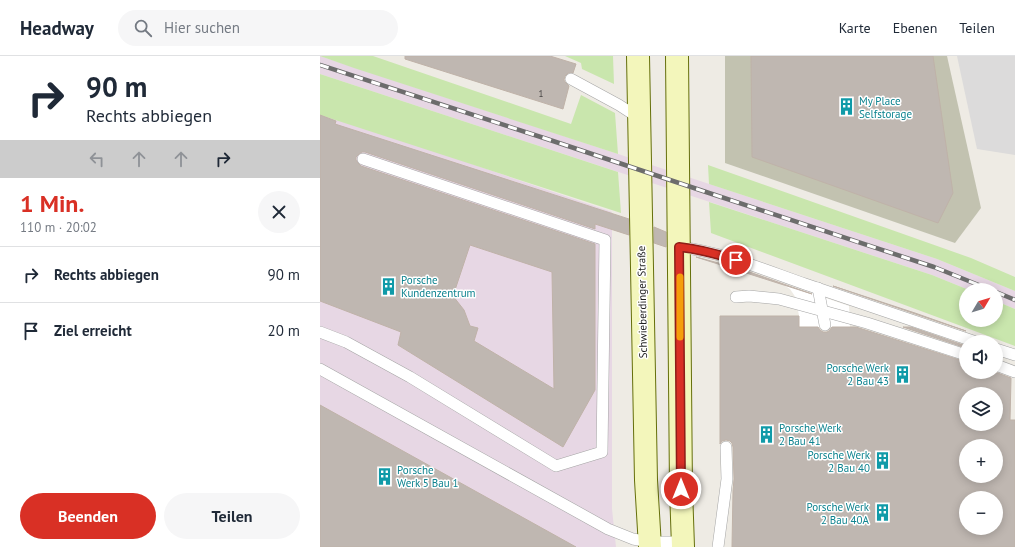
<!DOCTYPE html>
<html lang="de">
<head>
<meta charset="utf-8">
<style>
	:root { --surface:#fff; --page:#f6f6f7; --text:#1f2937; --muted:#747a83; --line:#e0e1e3; --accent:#d93025 }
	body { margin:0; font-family:"PT Sans",sans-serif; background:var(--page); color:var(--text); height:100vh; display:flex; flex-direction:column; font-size:15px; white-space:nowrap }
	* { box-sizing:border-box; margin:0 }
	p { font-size:13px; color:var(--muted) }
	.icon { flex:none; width:22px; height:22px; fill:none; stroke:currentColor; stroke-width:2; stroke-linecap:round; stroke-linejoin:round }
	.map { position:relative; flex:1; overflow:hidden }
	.details { display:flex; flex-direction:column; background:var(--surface); width:320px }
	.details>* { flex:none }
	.banner { background:#fff; color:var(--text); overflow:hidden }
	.needle { width:26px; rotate:52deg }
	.controls { position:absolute; left:639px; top:227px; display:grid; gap:8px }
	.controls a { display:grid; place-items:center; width:44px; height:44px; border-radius:50%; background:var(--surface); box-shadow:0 2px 10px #0003; font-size:20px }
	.pin { position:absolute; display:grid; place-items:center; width:34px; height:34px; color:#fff; margin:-17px; border:2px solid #fff; border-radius:50%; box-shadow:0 1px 4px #0007 }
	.me { position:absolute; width:44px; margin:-22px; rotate:0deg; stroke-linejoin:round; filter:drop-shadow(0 0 3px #0008) }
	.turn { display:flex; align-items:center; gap:14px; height:84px; padding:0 20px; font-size:18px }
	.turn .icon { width:52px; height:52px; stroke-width:2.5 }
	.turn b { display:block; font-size:28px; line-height:34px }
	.lanes { display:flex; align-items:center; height:38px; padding:0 20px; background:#0003; justify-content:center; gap:20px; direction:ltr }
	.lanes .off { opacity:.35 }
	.round { display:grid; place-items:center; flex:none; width:42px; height:42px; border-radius:21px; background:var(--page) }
	.overview { display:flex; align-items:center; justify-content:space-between; height:68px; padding:0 20px }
	h1 { font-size:24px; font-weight:800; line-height:30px; color:var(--accent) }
	.action { display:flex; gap:8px; margin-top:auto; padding:8px 20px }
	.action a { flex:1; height:46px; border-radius:24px; background:var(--accent); color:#fff; font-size:16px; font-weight:800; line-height:46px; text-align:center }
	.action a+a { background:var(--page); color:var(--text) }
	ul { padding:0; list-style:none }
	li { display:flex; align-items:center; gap:12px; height:56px; padding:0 20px; border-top:1px solid var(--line) }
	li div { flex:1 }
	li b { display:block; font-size:15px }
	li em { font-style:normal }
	header { display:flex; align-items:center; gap:24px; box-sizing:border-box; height:56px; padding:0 20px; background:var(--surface); border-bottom:1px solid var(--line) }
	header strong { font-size:19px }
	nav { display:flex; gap:22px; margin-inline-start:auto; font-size:14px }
	.search { width:280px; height:36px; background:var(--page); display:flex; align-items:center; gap:10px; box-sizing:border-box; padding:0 14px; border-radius:22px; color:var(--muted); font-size:15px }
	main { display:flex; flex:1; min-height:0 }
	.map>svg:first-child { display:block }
	.residential { fill:#dcdbdb }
	.industrial { fill:#e7d7e4 }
	.construction { fill:#c2c2b0 }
	.grass { fill:#c9e6ad }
	.pier { fill:#fff }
	.building { fill:#bfb7b1; stroke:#bfb2a8; fill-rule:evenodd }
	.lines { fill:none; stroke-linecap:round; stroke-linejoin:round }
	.service-casing { stroke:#a5a5a5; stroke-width:12 }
	.secondary-casing { stroke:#656f0b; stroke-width:24 }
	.service { stroke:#fff; stroke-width:11 }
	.secondary { stroke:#f3f6bb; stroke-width:22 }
	.rail-casing { stroke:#6c6c6c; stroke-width:4.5 }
	.rail { stroke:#fff; stroke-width:3; stroke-dasharray:9; stroke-linecap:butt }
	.route-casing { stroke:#8d1f18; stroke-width:10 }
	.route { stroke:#d93025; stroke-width:7 }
	.slow { stroke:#f59e0b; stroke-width:7 }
	.labels { text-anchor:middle; stroke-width:3; stroke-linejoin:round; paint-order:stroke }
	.number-label { font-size:9px; fill:#464443 }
	.culture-label { font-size:11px; fill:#0d838f; stroke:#fff; text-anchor:start }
	.street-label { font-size:11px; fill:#1e1e1e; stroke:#fff }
</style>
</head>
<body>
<header>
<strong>Headway</strong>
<div class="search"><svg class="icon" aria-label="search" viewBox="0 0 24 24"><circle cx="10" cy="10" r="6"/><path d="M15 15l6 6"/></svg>Hier suchen</div>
<nav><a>Karte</a><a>Ebenen</a><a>Teilen</a></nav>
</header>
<main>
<section class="details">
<div class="banner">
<div class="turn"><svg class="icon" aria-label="right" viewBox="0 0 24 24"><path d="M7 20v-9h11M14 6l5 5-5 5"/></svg><div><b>90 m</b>Rechts abbiegen</div></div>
<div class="lanes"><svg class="icon off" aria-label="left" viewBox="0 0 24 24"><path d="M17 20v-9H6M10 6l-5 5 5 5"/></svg><svg class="icon off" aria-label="ahead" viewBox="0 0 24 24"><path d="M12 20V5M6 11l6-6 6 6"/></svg><svg class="icon off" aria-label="ahead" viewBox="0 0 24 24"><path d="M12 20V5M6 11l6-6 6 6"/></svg><svg class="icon" aria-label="right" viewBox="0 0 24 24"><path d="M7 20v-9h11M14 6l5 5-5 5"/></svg></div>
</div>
<div class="overview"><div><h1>1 Min.</h1><p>110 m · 20:02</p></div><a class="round"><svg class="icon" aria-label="close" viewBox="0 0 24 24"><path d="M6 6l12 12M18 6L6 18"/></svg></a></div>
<ul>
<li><svg class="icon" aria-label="right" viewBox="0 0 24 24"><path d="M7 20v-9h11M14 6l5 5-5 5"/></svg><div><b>Rechts abbiegen</b></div><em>90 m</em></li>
<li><svg class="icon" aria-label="arrive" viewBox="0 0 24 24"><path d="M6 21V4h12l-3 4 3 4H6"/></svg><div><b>Ziel erreicht</b></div><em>20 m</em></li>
</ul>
<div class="action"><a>Beenden</a><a>Teilen</a></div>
</section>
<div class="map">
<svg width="695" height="491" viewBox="0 0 695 491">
	<rect width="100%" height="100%" fill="#eeebe4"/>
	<path class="residential" d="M637 0H695V99L657 93Z"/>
	<g class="industrial">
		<path d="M0 0 617 203 695 235V253L676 245V234H649L612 219 0 18Z"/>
		<path d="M0 56 292 156V453L296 491H0Z"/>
	</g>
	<path class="construction" d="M405 0H627L661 152 635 187 405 107Z"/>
	<g class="grass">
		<path d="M0 0H53L251 68 261 39 295 57 298 98 34 12Z"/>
		<path d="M245 0H293L294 28 262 13 261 7Z"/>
		<path d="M0 18 298 116 301 157 0 59Z"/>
		<path d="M388 109 651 202 695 221V235L617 203 389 128Z"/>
		<path d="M389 146 612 219 649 234H646V264H676V245L695 253V290L391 177Z"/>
	</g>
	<path class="pier" d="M459 226 529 250 530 271H479V260L476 242 470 233Z"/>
	<g class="building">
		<path d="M85 0H230L256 8 253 17H248L245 20 244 24 245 26 249 30 243 53 85 3Z"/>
		<path d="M431 0H613L633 137 618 167 432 101Z"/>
		<path d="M0 59 16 65 15 68 309 163V179L275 168V173L45 96H42L39 98 36 101V104L38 107 41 110 275 188V334L243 391 78 289 81 276 0 245ZM150 189 232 216 234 333 154 285 158 272 150 270 144 254 133 240Z"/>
		<path d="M334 171 346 176V191L334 187Z"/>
		<path d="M376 201 421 213 492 238Z"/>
		<path d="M513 230 595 257 646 275 616 265Z"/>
		<path d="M400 260H479V271H498L500 274 503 276H507L509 275 512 271H536L646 306V316H675L691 322 690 364H695V491H412L413 435 414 423 413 391 412 387 410 385 406 384 402 385 400 388ZM646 338H676V368H646ZM646 390H676V420H646ZM646 442H676V472H646Z"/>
		<path d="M583 271H591L646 290V292Z"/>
		<path d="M0 349 256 491H0Z"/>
	</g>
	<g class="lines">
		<defs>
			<g id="service">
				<path d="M251 23 299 49 319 62"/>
				<path d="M359 191C402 196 445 214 485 228 542 247 599 267 656 286"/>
				<path d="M498 232 505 269"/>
				<path d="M416 241 429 240 459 243 547 267 646 299"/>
				<path d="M0 276 26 286 90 321 236 410 282 396 285 184 43 103"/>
				<path d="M676 293 695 299"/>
				<path d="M676 309 695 316"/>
				<path d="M0 313 288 473 313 483 329 486H363"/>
				<path d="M398 491 407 423 406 391"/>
			</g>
			<g id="secondary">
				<path d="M318 0 326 424 330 491"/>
				<path d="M357 0 361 433 363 491"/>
			</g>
		</defs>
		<use href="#service" class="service-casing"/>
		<use href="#secondary" class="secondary-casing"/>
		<use href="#service" class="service"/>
		<use href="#secondary" class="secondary"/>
		<defs>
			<g id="rail">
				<path d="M0 9 230 84 389 137 614 211 671 234"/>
				<path d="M676 236 695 244"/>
			</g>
		</defs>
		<use href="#rail" class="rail-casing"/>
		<use href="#rail" class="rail"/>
	</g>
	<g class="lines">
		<defs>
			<path id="route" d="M361 433 359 191C379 193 397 198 416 204"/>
		</defs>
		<use href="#route" class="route-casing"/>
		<use href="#route" class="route"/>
		<path class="slow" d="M360 221V281"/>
	</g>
	<defs>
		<symbol id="building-bare" viewBox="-9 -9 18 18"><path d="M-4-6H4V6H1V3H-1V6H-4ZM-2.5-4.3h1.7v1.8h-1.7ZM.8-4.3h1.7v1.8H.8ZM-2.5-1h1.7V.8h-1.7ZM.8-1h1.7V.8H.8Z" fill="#0f9aa8" stroke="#fff" stroke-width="2.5" paint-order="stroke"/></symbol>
	</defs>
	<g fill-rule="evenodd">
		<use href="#building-bare" x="514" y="38" width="25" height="25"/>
		<use href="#building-bare" x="56" y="218" width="25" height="25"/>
		<use href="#building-bare" x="570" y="306" width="25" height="25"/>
		<use href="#building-bare" x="434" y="366" width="25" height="25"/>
		<use href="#building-bare" x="550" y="392" width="25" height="25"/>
		<use href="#building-bare" x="52" y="408" width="25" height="25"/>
		<use href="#building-bare" x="550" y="444" width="25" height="25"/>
	</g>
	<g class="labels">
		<g class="number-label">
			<text x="221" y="41">1</text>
		</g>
		<g class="culture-label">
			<text x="539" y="49">My Place<tspan x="539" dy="13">Selfstorage</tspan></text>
			<text x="81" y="228">Porsche<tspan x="81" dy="13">Kundenzentrum</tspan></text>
			<text x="569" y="316" text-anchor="end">Porsche Werk<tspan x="569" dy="13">2 Bau 43</tspan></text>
			<text x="459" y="376">Porsche Werk<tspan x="459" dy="13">2 Bau 41</tspan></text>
			<text x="550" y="403" text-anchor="end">Porsche Werk<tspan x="550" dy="13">2 Bau 40</tspan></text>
			<text x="77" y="418">Porsche<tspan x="77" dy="13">Werk 5 Bau 1</tspan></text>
			<text x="549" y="455" text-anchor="end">Porsche Werk<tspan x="549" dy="13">2 Bau 40A</tspan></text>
		</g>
		<g class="street-label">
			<text transform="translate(322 246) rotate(-91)" y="4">Schwieberdinger Straße</text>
		</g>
	</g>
</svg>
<div class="controls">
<a><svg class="needle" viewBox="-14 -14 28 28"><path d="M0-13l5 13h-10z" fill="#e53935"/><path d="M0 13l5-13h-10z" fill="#747a83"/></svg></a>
<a><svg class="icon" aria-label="sound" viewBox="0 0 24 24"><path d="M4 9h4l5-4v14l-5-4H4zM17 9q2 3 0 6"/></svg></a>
<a><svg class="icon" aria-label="layers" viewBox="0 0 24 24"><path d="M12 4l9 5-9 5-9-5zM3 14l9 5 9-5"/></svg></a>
<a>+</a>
<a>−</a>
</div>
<div class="pin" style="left:416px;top:204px;background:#d93025"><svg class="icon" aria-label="arrive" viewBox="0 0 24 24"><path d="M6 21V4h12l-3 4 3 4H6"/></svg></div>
<svg class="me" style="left:361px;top:433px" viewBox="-20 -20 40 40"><circle r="17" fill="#d93025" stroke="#fff" stroke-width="3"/><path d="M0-11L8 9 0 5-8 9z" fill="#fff"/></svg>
</div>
</main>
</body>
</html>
